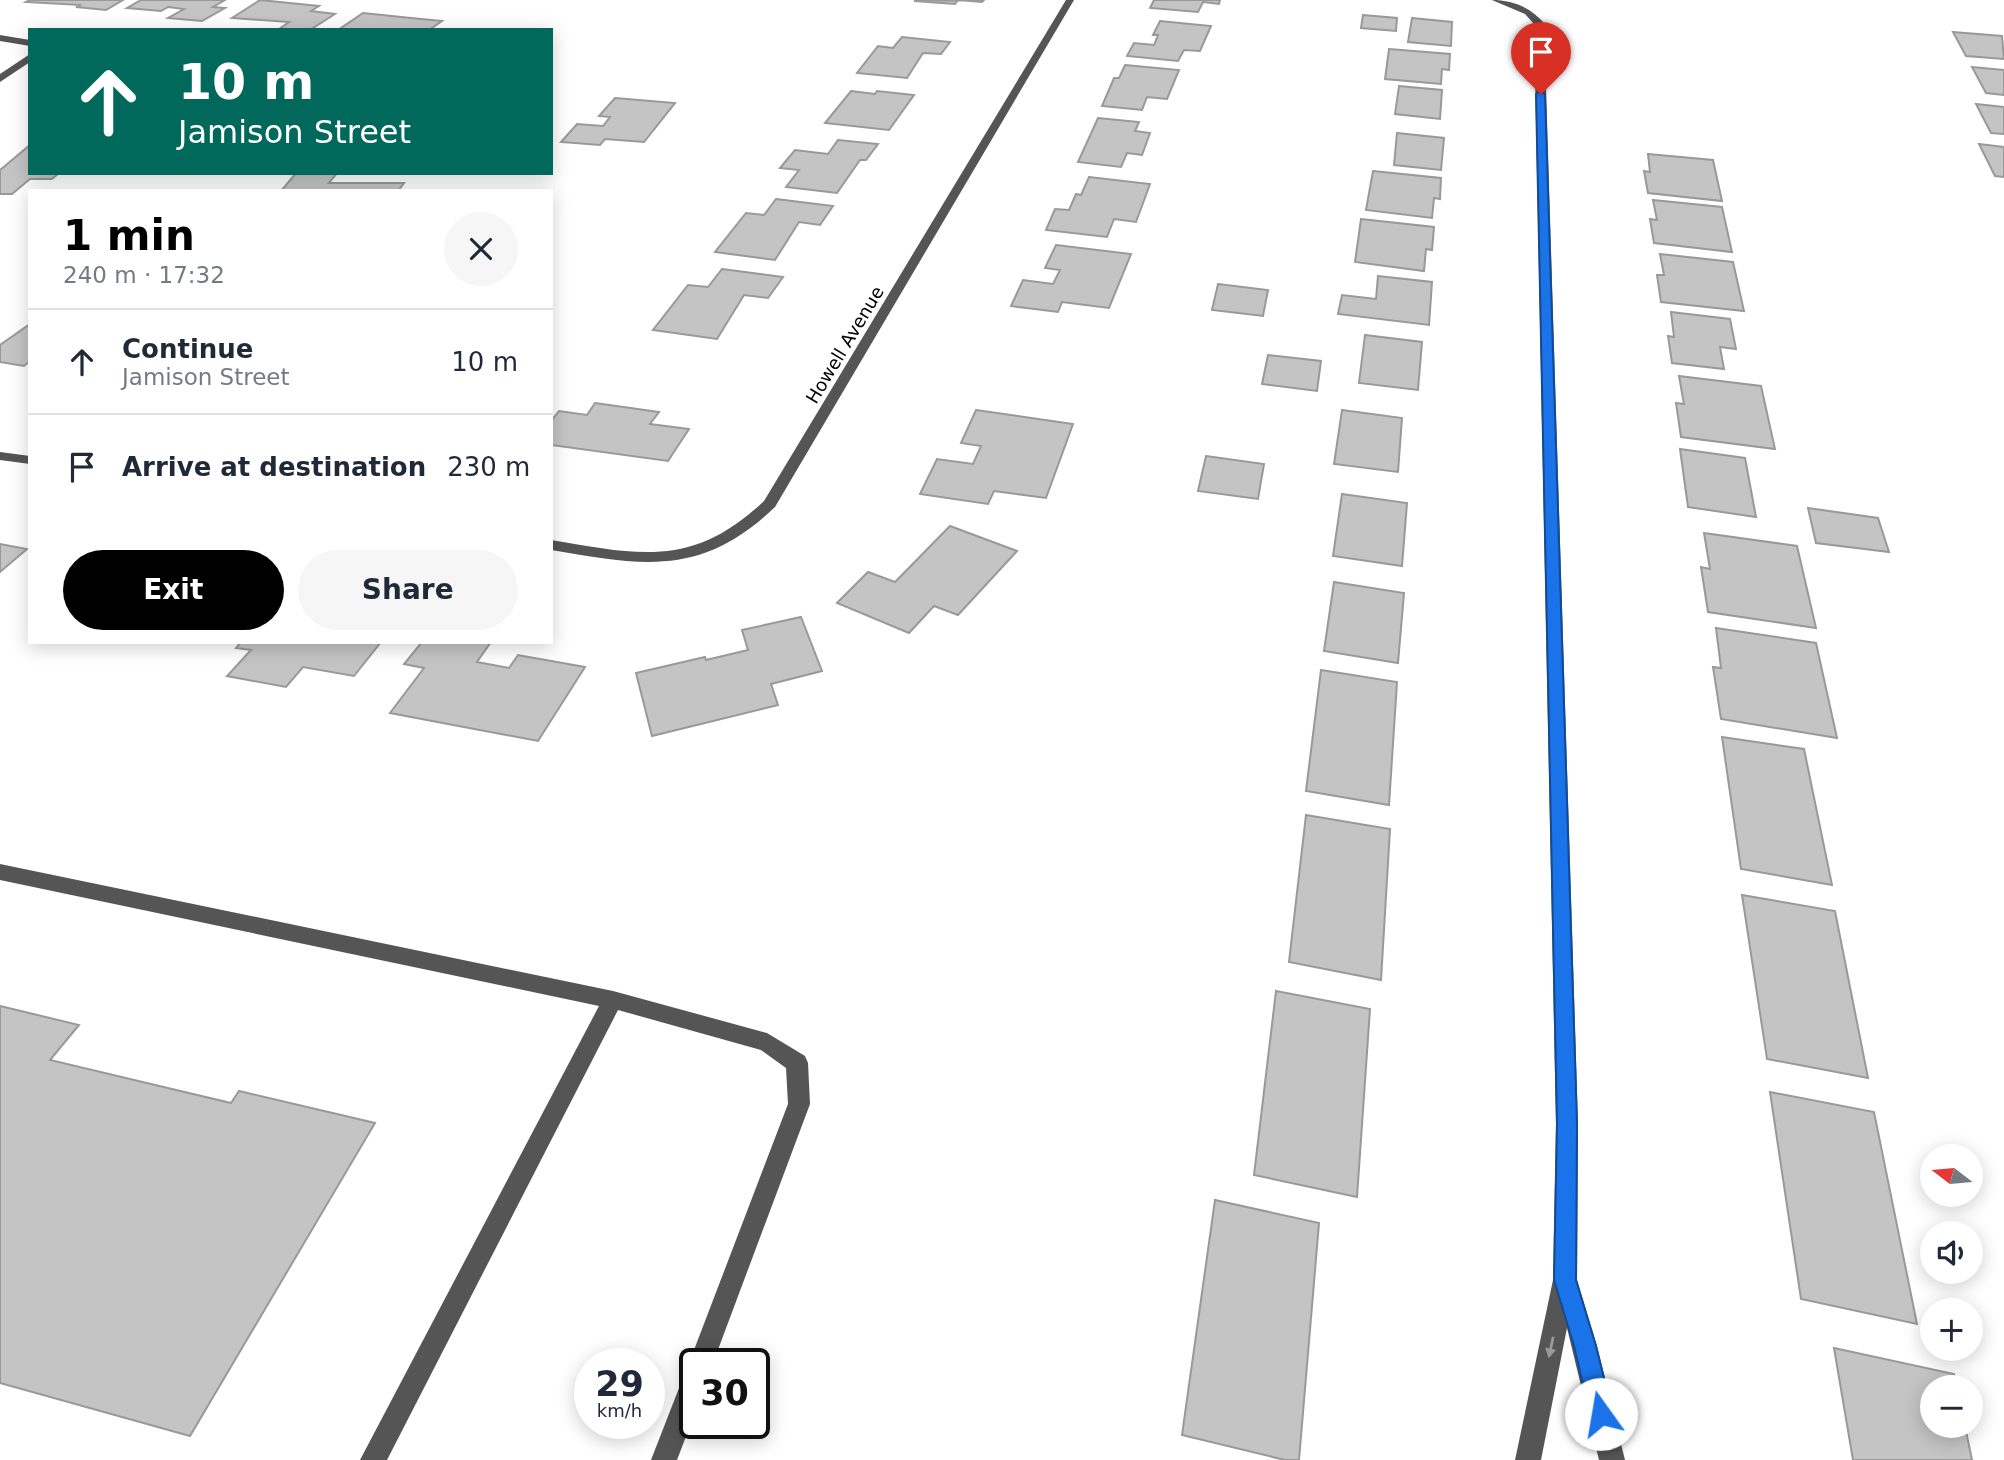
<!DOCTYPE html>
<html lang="en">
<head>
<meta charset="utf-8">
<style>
	:root { --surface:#fff; --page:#f6f6f7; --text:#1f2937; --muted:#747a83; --line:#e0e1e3; --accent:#000 }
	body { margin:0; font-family:"DejaVu Sans",sans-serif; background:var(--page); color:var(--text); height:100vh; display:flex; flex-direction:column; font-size:26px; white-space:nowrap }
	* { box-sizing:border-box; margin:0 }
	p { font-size:23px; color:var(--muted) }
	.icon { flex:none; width:38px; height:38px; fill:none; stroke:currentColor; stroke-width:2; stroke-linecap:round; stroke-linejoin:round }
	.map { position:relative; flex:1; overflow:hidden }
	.side { position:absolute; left:28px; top:189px; width:525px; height:455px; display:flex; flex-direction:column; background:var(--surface); border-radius:0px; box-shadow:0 4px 18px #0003 }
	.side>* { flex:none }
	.top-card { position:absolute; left:28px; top:28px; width:525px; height:147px; border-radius:0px; box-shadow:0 4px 18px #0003; background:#00695c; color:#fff; overflow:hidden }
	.needle { width:46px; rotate:286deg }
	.controls { position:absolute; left:1920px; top:1144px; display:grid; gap:14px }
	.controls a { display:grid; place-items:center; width:63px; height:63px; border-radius:50%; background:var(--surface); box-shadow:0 4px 18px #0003; font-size:35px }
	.speed { position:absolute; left:574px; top:1348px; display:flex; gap:14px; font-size:35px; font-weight:700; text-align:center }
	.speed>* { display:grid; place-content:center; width:91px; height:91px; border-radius:50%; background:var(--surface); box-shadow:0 4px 18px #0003; line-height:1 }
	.speed small { font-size:18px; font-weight:400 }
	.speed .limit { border:4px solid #111; border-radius:10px; background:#fff; color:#111 }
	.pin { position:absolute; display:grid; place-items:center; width:60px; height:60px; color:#fff; margin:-72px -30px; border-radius:50% 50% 50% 0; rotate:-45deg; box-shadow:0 0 7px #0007 }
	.pin .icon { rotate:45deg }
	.me { position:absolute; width:77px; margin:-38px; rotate:347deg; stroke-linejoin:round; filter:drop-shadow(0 0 5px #0008) }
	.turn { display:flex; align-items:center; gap:24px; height:147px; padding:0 35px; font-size:32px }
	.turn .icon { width:91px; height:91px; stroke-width:2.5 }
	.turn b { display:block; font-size:49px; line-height:60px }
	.round { display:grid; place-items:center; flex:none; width:74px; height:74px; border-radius:37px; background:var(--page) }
	.overview { display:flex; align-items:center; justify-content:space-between; height:119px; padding:0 35px }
	h1 { font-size:42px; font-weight:700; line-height:52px; color:var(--accent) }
	.cta { display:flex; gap:14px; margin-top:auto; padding:14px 35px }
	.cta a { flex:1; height:80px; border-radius:42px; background:var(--accent); color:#fff; font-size:28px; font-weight:700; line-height:80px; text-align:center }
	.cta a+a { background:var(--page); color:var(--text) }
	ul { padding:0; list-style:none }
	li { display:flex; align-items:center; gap:21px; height:105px; padding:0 35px; border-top:2px solid var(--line) }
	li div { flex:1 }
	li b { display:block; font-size:26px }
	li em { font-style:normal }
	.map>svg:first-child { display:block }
	.building { fill:#c4c4c4; stroke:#999; stroke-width:2 }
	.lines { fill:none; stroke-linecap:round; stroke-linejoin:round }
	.minor { fill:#555; fill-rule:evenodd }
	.oneway { fill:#999 }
	.route { fill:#1a73e8; stroke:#114b97; stroke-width:2 }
	.labels { text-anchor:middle; stroke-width:6; stroke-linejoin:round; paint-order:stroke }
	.far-street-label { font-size:18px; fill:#000; stroke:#fff }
</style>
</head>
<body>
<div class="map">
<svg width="2004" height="1460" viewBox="0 0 2004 1460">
	<rect width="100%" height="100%" fill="#fff"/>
	<g class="building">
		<path d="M30 0H123L106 10 76 7 81 5 26 2Z"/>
		<path d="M141 0H225L213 7 225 8 202 21 168 18 184 9 168 7 161 11 127 8Z"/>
		<path d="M260 0 319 6 311 11 335 14 310 30 279 29 289 22 232 18Z"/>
		<path d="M958 0 955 4 914 1 984 0 982 2Z"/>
		<path d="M1154 0H1220L1219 4 1203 2 1198 12 1150 8Z"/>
		<path d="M363 13 411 18 442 21 429 30H338Z"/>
		<path d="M1363 15 1397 18 1396 31 1361 28Z"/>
		<path d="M1412 18 1452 22 1451 46 1408 42Z"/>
		<path d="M1160 21 1211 26 1200 51 1184 50 1178 61 1127 56 1134 43 1154 45 1158 35H1153Z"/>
		<path d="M1953 32 2002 36 2004 59 1966 56Z"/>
		<path d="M902 37 950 42 941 54 923 53 907 78 857 73 878 46 893 48Z"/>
		<path d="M1389 49 1450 54 1449 70 1442 69 1441 84 1385 79Z"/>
		<path d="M1125 65 1179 70 1167 99 1147 97 1142 110 1102 106 1114 78H1119Z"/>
		<path d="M1972 67 2004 70V95L1986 93Z"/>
		<path d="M1399 86 1442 90 1440 119 1395 114Z"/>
		<path d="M851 91 875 94 877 91 914 95 889 130 825 123Z"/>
		<path d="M615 98 675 103 644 142 605 139 600 145 561 142 577 124 603 126 610 117 599 116Z"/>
		<path d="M1976 104 2004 107V134L1991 133Z"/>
		<path d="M1098 118 1139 122 1135 131 1150 133 1142 155 1127 153 1121 167 1078 162Z"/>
		<path d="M1397 133 1444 138 1441 170 1394 165Z"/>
		<path d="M838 140 878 144 866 160H860L837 193 786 187 799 170 780 168 795 150 828 154Z"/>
		<path d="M1979 144 2004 147V177L1995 176Z"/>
		<path d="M30 145V173H59L52 179H30L12 194H0V170Z"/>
		<path d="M1648 154 1713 160 1722 201 1648 193 1644 171 1650 172Z"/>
		<path d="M1373 171 1441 178 1440 199 1434 198 1432 218 1366 210Z"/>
		<path d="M296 173H337L329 183H404L398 191H281Z"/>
		<path d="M1089 177 1150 184 1136 222 1114 219 1107 237 1046 230 1055 209 1069 210 1076 194 1081 195Z"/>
		<path d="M776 199 833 206 820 225 799 222 775 260 715 252 746 213 764 215Z"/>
		<path d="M1653 200 1722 207 1732 252 1654 243 1650 219 1657 220Z"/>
		<path d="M1361 219 1434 227 1432 250 1426 249 1424 271 1355 262Z"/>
		<path d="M1056 245 1131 254 1109 308 1062 302 1058 312 1011 306 1023 280 1053 284 1060 270 1045 268Z"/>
		<path d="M1660 254 1733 262 1744 311 1661 302 1657 275H1664Z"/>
		<path d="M722 269 783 277 768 298 744 295 717 339 653 330 688 285 708 287Z"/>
		<path d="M1378 276 1432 282 1429 325 1338 314 1342 295 1376 299Z"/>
		<path d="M1218 284 1268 290 1263 316 1212 310Z"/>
		<path d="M1671 312 1730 319 1736 349 1720 347 1724 369 1672 363 1668 336 1674 337Z"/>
		<path d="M30 324V361L24 366 0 362V345Z"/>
		<path d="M1365 335 1422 342 1418 390 1359 383Z"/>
		<path d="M1268 355 1321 361 1317 391 1262 384Z"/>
		<path d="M1679 376 1761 386 1775 449 1681 437 1676 403 1684 404Z"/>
		<path d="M595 403 659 412 650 424 689 429 668 461 551 445V421L559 411 587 415Z"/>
		<path d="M976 410 1073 424 1046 498 994 491 988 504 920 494 937 459 973 464 981 446 961 443Z"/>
		<path d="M1342 410 1402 418 1398 472 1334 464Z"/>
		<path d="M1680 449 1745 458 1756 517 1688 507Z"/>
		<path d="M1206 456 1264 464 1258 499 1198 491Z"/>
		<path d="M1342 494 1407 503 1402 566 1333 556Z"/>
		<path d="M1808 508 1878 518 1889 552 1816 543Z"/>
		<path d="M950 526 1017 551 958 615 934 606 909 633 837 603 868 572 895 582Z"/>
		<path d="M1704 533 1797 546 1816 628 1708 612 1701 567 1710 569Z"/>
		<path d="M0 544 27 549 0 572Z"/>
		<path d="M1334 582 1404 593 1398 663 1324 651Z"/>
		<path d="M801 617 822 671 771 684 778 705 652 736 636 673 705 657 706 660 748 650 742 630Z"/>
		<path d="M1716 628 1816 643 1837 738 1721 719 1713 667 1721 668Z"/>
		<path d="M241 642H381L354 676 303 667 286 687 227 676 251 650 236 648Z"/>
		<path d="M422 642H491L477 662 509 668 518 655 585 667 538 741 390 713 424 668 404 664Z"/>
		<path d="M1321 670 1397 682 1389 805 1306 791Z"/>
		<path d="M1722 737 1804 749 1832 885 1741 869Z"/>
		<path d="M1306 815 1390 829 1381 980 1289 962Z"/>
		<path d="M1742 895 1835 911 1868 1078 1767 1059Z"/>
		<path d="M1276 991 1370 1009 1357 1197 1254 1175Z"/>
		<path d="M0 1006 79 1025 50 1060 231 1103 239 1091 375 1123 190 1436 0 1383Z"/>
		<path d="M1770 1092 1874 1112 1917 1324 1801 1299Z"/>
		<path d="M1215 1200 1319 1223 1299 1460H1285L1182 1435Z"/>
		<path d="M1834 1348 1954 1374 1957 1388H1932V1426H1965L1972 1460H1853Z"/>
	</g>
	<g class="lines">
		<g class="minor">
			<path d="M1066 0H1074L775 507C702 577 644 566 551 550V540C640 555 693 568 764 501Z"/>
			<path d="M1492 0C1512 0 1530 7 1544 23L1578 1124 1577 1280 1597 1346 1625 1460H1599L1567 1328 1541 1460H1515L1553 1280 1556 1124 1534 24 1525 14Z"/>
			<path d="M0 35 30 40V46L0 41Z"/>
			<path d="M30 54V62L0 82V74Z"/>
			<path d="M0 452 30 456V464L0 460Z"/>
			<path d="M0 864 613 991 767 1033 805 1056 808 1063 810 1104 713 1363H695V1413L677 1460H651L686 1370 691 1368 689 1363 788 1104 786 1068 761 1050 618 1010 387 1460H360L599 1006 0 880Z"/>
		</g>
	</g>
	<defs><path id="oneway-solid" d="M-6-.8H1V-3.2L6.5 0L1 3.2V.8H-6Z" transform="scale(1.75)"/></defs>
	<use class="oneway" href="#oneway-solid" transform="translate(1551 1347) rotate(102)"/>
	<path class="route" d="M1541 91 1545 94 1577 1124 1576 1280 1596 1346 1613 1414 1609 1423 1601 1426 1593 1423 1590 1414 1574 1346 1554 1280 1557 1124 1536 94Z"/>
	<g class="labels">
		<g class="far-street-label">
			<text transform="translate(845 345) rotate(-59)" y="6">Howell Avenue</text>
		</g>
	</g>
</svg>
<div class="controls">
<a><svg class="needle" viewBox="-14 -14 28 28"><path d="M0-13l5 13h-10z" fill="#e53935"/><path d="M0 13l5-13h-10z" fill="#747a83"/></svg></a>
<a><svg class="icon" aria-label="sound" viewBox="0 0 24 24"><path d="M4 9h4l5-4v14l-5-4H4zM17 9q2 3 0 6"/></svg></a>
<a>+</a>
<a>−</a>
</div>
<div class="speed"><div>29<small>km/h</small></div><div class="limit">30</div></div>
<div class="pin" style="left:1541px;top:94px;background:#d93025"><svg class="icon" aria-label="arrive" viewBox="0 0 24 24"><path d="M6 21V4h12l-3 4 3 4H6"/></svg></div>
<svg class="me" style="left:1601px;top:1414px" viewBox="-20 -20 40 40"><circle r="19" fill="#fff"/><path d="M0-13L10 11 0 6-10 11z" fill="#1a73e8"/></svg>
<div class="top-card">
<div class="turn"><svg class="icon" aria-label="ahead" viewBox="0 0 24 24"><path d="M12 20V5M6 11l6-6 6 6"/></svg><div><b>10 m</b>Jamison Street</div></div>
</div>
<section class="side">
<div class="overview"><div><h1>1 min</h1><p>240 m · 17:32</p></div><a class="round"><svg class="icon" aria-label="close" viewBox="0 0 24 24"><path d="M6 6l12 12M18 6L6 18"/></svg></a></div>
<ul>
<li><svg class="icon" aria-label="ahead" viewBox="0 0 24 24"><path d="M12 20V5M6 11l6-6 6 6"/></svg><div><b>Continue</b><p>Jamison Street</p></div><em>10 m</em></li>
<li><svg class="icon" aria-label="arrive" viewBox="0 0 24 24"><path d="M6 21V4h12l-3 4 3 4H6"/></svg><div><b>Arrive at destination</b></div><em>230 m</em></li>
</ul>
<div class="cta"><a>Exit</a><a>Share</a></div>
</section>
</div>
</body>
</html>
